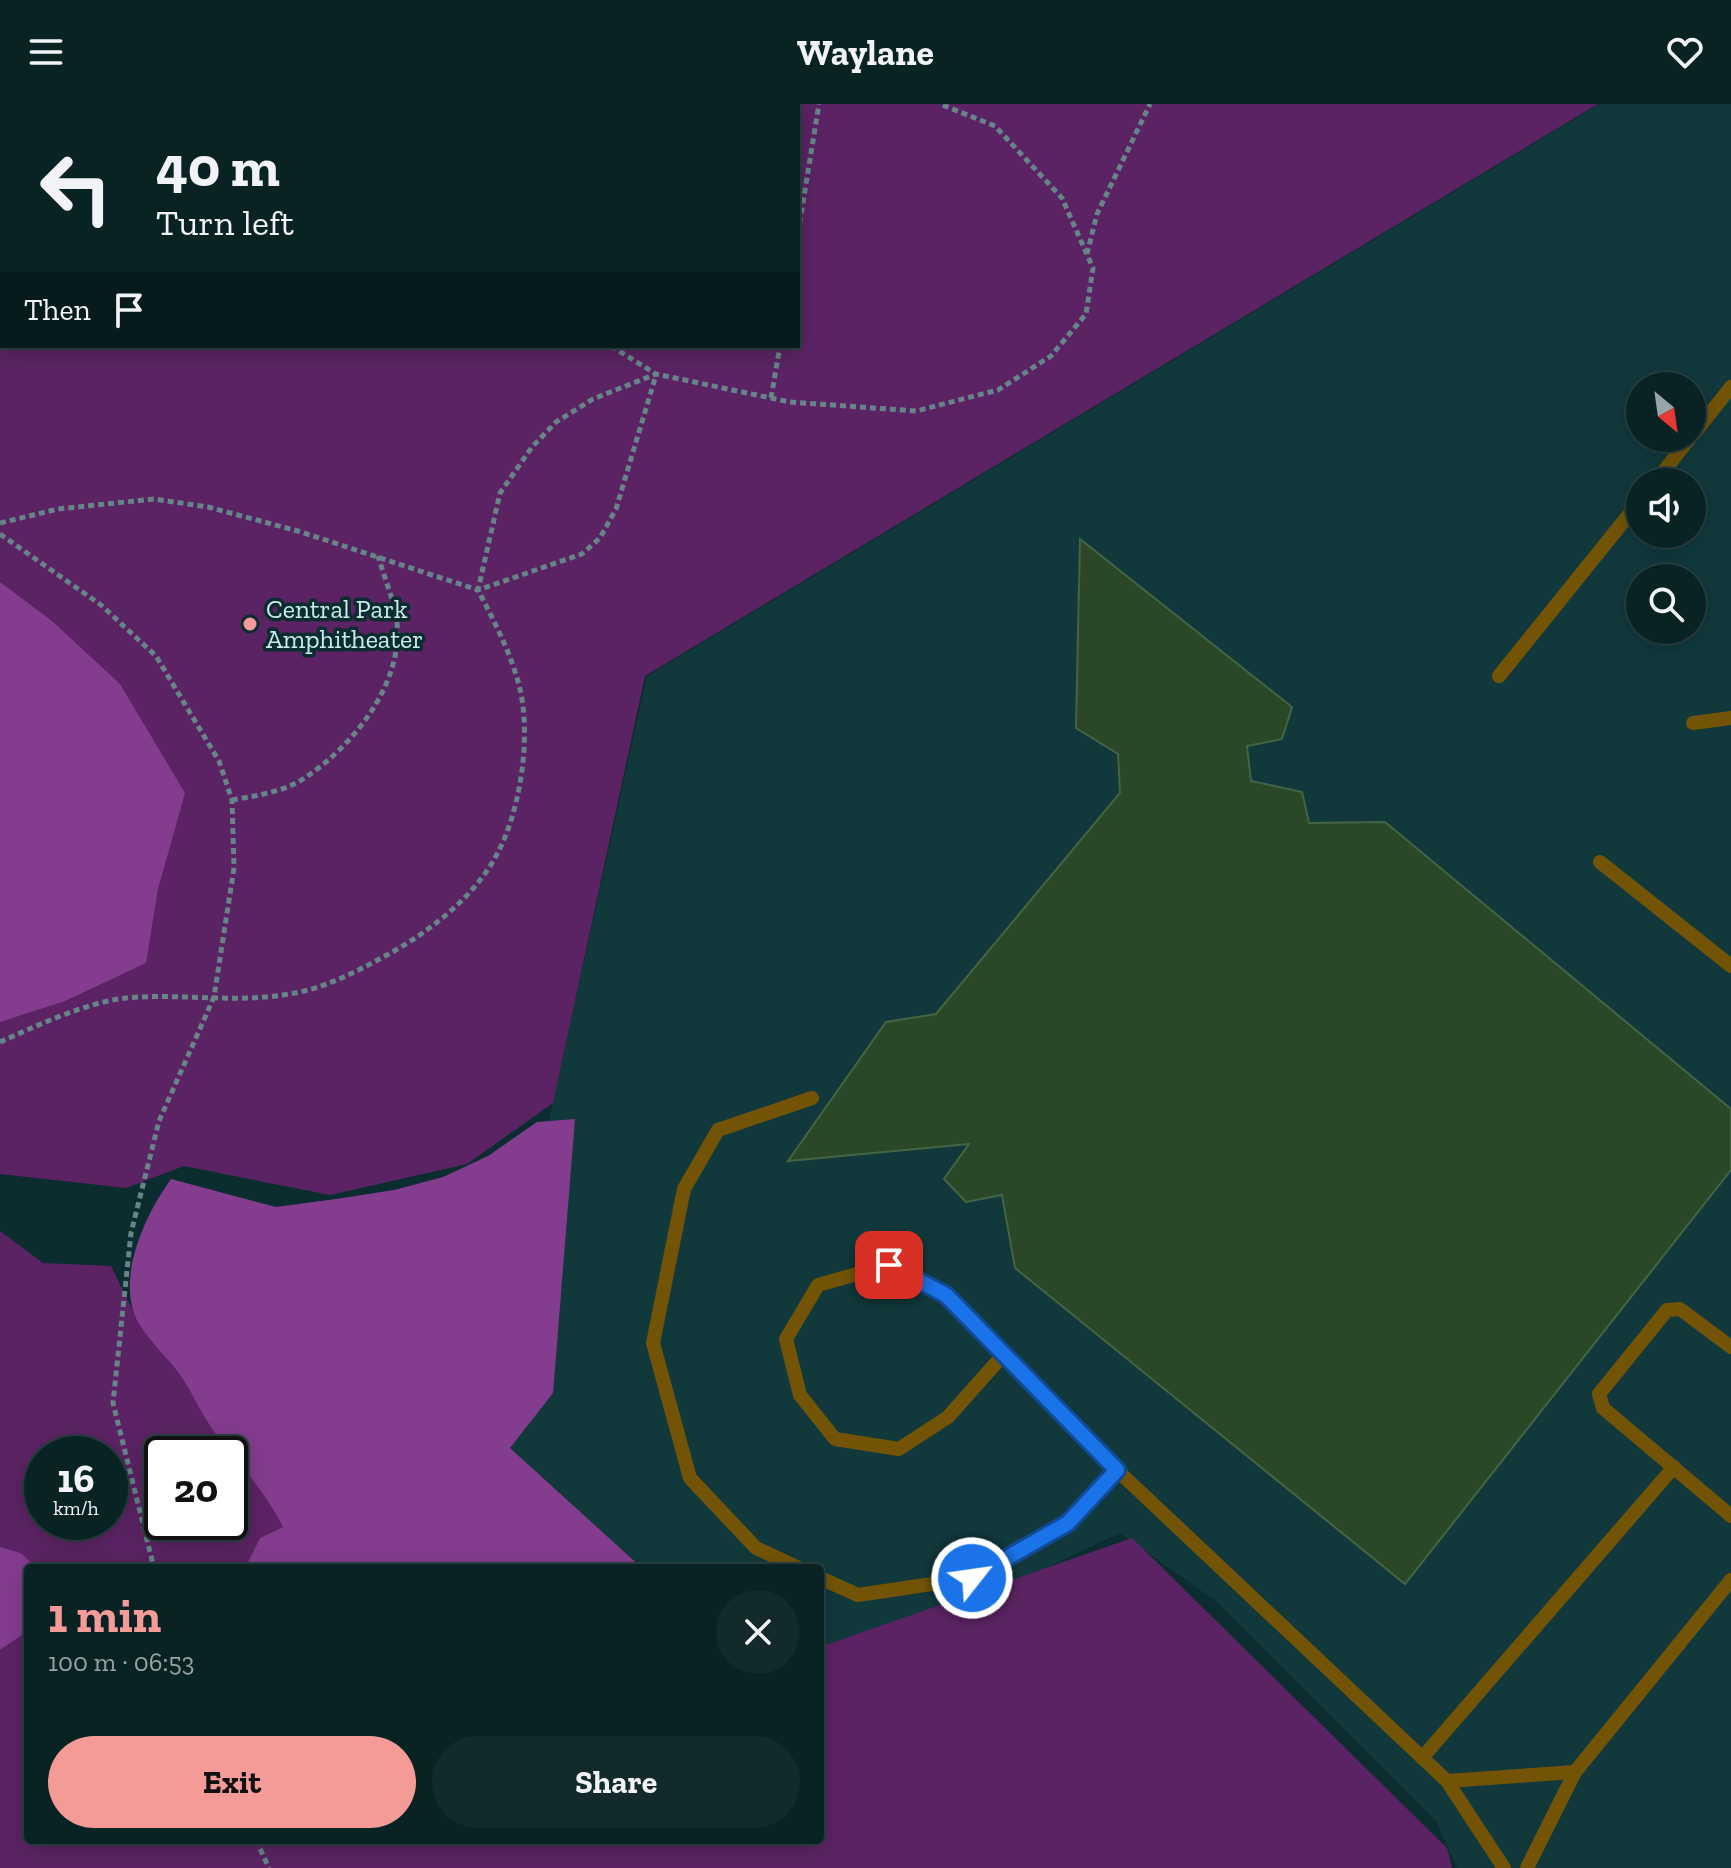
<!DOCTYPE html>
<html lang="en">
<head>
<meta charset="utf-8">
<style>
	:root { --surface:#092224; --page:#122a2c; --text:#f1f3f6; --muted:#99a4a6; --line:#293f41; --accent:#f59b97 }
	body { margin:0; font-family:"Zilla Slab",serif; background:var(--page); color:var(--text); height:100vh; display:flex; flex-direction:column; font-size:30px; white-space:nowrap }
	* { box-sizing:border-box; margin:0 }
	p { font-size:26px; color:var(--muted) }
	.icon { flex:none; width:44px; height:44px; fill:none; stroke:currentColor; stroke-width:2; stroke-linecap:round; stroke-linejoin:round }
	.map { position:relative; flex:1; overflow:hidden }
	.sheet { position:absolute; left:24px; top:1460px; width:800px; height:280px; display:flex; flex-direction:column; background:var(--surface); border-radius:8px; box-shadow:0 4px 20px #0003,0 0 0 2px var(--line) }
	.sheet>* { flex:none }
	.top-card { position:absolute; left:0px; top:0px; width:800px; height:244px; box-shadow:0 4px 20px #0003,0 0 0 2px var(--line); background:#092224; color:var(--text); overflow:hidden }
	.needle { width:52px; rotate:151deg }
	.controls { position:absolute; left:1626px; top:268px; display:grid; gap:16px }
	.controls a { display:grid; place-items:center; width:80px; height:80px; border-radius:50%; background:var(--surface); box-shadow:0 4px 20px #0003,0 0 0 2px var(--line); font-size:40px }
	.speed { position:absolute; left:24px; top:1332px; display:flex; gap:16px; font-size:40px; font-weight:700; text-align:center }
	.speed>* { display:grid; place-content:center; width:104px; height:104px; border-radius:50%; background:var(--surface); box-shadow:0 4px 20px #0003,0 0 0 2px var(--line); line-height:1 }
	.speed small { font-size:20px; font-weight:400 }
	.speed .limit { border:4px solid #111; border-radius:12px; background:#fff; color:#111 }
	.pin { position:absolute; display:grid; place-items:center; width:68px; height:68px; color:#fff; margin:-34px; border-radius:16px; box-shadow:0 4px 12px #0006 }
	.me { position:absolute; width:88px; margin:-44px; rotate:60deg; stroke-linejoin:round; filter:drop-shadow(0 0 6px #0008) }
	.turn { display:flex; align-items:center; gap:28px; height:168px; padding:0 24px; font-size:36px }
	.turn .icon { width:104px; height:104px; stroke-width:2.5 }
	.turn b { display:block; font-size:56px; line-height:68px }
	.then { display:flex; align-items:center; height:76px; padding:0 24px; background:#0003; gap:16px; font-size:30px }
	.round { display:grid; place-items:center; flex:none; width:84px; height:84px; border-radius:42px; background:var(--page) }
	.summary { display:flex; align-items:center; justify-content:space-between; height:136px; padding:0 24px }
	h1 { font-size:48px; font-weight:700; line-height:60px; color:var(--accent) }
	.cta { display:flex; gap:16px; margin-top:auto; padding:16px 24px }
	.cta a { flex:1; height:92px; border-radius:48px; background:var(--accent); color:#111; font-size:32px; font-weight:700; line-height:92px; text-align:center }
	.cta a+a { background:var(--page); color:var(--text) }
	header { display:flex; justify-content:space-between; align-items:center; height:104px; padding:0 24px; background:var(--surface); font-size:36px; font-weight:700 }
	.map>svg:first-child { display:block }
	.built { fill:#11393c; fill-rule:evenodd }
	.green { fill:#5b2363; fill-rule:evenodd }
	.forest { fill:#843c8e }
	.building { fill:#2a4728; stroke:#456443; stroke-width:2 }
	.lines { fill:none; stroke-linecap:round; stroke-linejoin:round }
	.path { stroke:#658588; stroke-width:5; stroke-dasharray:6 4; stroke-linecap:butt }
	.lane { stroke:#735407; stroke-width:14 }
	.route-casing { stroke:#114b97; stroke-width:20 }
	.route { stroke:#1a73e8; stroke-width:14 }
	.poi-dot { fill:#f59b97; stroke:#0c2d30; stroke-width:3 }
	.labels { text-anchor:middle; stroke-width:7; stroke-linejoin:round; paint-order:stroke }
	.poi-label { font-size:26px; fill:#cdebed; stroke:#0c2d30; text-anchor:start }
</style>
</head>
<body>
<header><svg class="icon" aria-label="menu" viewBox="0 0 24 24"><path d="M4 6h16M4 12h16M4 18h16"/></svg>Waylane<svg class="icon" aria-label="heart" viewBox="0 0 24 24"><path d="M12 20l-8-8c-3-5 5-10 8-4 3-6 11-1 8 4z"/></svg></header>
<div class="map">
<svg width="1731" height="1764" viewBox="0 0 1731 1764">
	<rect width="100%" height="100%" fill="#0c2d30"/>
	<path class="built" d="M1600 0H1731V1764H1457L1436 1717 1217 1498 1120 1429 1016 1478 820 1549V1464H642L510 1344 551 1289 550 1012 647 572ZM1640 282H1692V334H1640ZM1640 378H1692V430H1640ZM1640 474H1692V526H1640Z"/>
	<g class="green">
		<path d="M0 0H1598L645 572 553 999 467 1060 330 1091 184 1062 126 1084 0 1070ZM2 2H798V242H2Z"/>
		<path d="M0 1127 43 1159 111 1162 139 1219 180 1271 216 1329 265 1388 283 1423 260 1434 245 1464H37L21 1449 0 1443ZM42 1350H110V1418H42ZM162 1350H230V1418H162Z"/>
		<path d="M1132 1434 1447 1744 1452 1764H0V1546L28 1527V1736H820V1543Z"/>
	</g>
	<g class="forest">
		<path d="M0 478 52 517 120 580 185 689 158 785 146 859 65 897 0 918Z"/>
		<path d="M575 1015 553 1289 510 1344 642 1464H245L260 1434 283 1423C262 1382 241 1364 215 1329 202 1311 193 1290 180 1271 167 1253 149 1237 138 1218 115 1175 145 1111 171 1075L276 1103 336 1095 394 1086 443 1073 488 1052 537 1018Z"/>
		<path d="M0 1443 21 1449 37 1464H28V1527L0 1546Z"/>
	</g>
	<path class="building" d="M1080 435 1292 603 1282 635 1247 642 1251 677 1302 688 1309 719 1385 718 1731 1005V1066L1405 1480 1015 1164 1002 1091 966 1098 944 1075 969 1040 788 1057 886 918 936 910 1120 689 1118 650 1076 624Z"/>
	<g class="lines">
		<g class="path">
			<path d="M247 0 256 2"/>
			<path d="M521 2 523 0"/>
			<path d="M798 129 819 0"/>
			<path d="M1087 150 1097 110 1150 0"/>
			<path d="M611 242 656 270 790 298 916 307 998 286 1051 252 1086 210 1093 164 1062 94 995 22 940 0"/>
			<path d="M771 294 780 242"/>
			<path d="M0 419 58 405 154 395 208 403 298 427 478 486 582 450 600 434 616 405 656 271"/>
			<path d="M0 430 101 501 156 552 219 657 232 696 234 764 214 893 159 1017 131 1129 113 1299 154 1464"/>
			<path d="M232 696C255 692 283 688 303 675 354 642 407 576 396 511 392 492 384 472 378 452"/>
			<path d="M0 938C36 922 87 898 126 894 177 889 232 899 283 891 321 886 352 870 385 852 426 830 473 795 496 752 521 707 532 630 519 581 510 547 494 517 478 486L500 389 532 343 556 318 593 295 656 270"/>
			<path d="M256 1736 269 1764"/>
		</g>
		<g class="lane">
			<path d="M0 57 2 58"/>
			<path d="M1692 332 1731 283"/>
			<path d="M1655 378 1690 334"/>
			<path d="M1499 572 1640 397"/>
			<path d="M1693 619 1731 614"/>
			<path d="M1600 758 1731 862"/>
			<path d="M1731 1243 1680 1205 1667 1206 1599 1290 1603 1304 1731 1412"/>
			<path d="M1004 1250 948 1313 899 1345 835 1335 800 1291 786 1235 818 1181 889 1161 946 1191 1117 1366"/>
			<path d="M799 1464 756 1444 690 1374 653 1239 684 1085 718 1026 812 994"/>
			<path d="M820 1474 858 1491 972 1474 1068 1419 1117 1366 1447 1677 1504 1764"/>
			<path d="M1422 1654 1674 1363"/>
			<path d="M1447 1677 1575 1668"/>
			<path d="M1527 1764 1575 1668 1731 1476"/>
		</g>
	</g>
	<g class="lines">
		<defs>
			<path id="route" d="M889 1161 946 1191 1117 1366 1068 1419 972 1474"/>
		</defs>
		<use href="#route" class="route-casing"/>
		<use href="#route" class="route"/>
	</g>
	<circle class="poi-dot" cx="250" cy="520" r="8"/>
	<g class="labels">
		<g class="poi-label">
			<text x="266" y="514">Central Park<tspan x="266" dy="30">Amphitheater</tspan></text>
		</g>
	</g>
</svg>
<div class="controls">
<a><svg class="needle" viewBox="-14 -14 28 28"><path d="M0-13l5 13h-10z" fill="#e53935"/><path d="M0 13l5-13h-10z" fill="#99a4a6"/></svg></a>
<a><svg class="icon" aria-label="sound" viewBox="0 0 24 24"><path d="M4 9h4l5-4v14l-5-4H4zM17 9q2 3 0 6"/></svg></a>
<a><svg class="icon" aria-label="search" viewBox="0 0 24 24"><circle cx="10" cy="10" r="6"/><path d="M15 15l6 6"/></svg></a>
</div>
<div class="speed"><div>16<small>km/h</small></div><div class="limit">20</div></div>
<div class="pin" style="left:889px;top:1161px;background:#d93025"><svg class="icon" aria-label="arrive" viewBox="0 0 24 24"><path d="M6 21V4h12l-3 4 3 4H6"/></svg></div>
<svg class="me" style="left:972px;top:1474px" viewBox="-20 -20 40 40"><circle r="17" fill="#1a73e8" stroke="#fff" stroke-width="3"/><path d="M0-11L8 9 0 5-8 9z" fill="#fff"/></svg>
<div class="top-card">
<div class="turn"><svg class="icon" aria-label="left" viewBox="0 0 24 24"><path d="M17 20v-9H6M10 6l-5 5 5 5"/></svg><div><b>40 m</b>Turn left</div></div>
<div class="then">Then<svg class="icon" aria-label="arrive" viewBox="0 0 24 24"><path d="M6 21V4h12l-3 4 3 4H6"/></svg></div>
</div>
<section class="sheet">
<div class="summary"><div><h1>1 min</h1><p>100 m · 06:53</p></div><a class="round"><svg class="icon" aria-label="close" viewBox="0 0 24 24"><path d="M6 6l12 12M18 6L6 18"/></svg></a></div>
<div class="cta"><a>Exit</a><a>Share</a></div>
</section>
</div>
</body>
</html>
